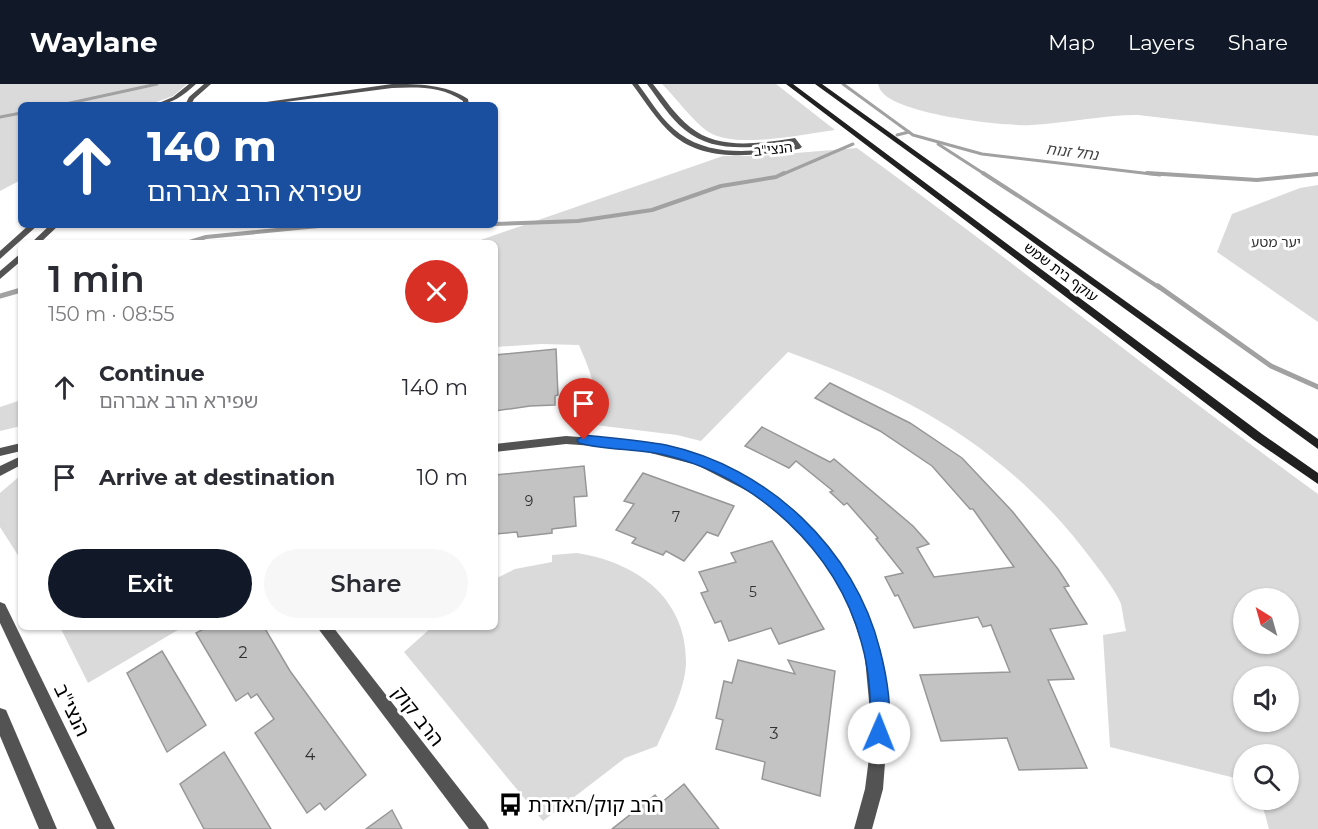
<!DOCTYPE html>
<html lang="en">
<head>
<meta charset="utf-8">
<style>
	:root { --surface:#fff; --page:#f7f7f7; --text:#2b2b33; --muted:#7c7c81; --accent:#111827 }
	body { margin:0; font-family:Montserrat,"Noto Sans Hebrew",sans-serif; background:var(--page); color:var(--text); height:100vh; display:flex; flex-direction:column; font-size:22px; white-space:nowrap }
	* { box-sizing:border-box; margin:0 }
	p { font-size:20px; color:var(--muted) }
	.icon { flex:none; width:33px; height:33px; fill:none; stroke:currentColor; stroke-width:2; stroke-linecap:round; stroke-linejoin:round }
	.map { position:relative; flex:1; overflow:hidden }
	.side { position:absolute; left:18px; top:156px; width:480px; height:390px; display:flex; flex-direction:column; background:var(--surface); border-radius:9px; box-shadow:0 2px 4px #0004 }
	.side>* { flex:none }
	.banner { position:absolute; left:18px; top:18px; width:480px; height:126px; border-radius:9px; box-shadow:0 2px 4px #0004; background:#1a4fa0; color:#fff; overflow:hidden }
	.needle { width:39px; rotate:323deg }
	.tools { position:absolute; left:1233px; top:504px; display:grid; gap:12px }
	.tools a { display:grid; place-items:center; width:66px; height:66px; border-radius:50%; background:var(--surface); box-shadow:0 2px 4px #0004; font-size:30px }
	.pin { position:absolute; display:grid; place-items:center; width:51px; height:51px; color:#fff; margin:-62px -26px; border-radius:50% 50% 50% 0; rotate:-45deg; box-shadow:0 0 6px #0007 }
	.pin .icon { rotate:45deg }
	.me { position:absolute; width:66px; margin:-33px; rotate:1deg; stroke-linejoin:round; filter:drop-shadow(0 0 4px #0008) }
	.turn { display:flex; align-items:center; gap:21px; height:126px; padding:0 30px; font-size:27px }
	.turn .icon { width:78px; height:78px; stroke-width:2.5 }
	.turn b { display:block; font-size:42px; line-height:51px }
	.round { display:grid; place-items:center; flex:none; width:63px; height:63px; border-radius:32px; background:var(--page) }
	.overview { display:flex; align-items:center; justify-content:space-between; height:102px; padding:0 30px }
	h1 { font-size:36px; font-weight:600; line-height:45px }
	.primary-button { display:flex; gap:12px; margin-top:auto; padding:12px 30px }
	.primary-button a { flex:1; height:69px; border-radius:36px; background:var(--accent); color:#fff; font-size:24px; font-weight:600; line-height:69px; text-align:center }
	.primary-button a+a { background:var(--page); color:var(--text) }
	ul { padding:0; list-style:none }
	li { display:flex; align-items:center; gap:18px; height:90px; padding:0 30px }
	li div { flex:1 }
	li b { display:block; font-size:22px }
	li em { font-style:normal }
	header { display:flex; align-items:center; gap:36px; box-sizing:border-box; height:84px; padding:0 30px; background:var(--accent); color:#fff }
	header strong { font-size:28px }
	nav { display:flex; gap:33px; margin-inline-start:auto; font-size:21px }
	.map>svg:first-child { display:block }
	.green { fill:#dadada; fill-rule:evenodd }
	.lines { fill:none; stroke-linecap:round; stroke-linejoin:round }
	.stream-far2 { stroke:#a1a1a1; stroke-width:3 }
	.stream-far1 { stroke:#a1a1a1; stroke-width:4 }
	.stream { stroke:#a1a1a1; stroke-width:5 }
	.building { fill:#c3c3c3; stroke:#979797; stroke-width:1.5 }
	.minor { fill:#535353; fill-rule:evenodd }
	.tertiary { fill:#535353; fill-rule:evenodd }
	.secondary { fill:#202020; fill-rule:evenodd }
	.route { fill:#1a73e8; stroke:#114b97; stroke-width:1.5 }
	.labels { text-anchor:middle; stroke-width:6; stroke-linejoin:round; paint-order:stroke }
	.far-street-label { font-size:14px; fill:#000; stroke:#fff }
	.far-park-label { font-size:14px; fill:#313131; stroke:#fff }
	.number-label { font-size:14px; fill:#313131 }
	.far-water-label { font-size:15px; font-style:italic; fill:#424242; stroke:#fff }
	.near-number-label { font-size:16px; fill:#313131 }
	.near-street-label { font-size:20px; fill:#000; stroke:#fff }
	.near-poi-label { font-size:20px; fill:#000; stroke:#fff; text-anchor:start }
</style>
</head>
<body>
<header>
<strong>Waylane</strong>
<nav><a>Map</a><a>Layers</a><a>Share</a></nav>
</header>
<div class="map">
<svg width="1318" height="745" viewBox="0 0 1318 745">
	<rect width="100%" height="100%" fill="#fff"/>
	<g class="green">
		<path d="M0 0H187L173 12 148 21H21V96L0 107Z"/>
		<path d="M662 0H776L835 46C804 50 733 66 707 47 691 35 677 15 662 0Z"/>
		<path d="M878 0H1318V52L1138 31C1102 31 1068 39 1032 41 1005 43 898 30 882 8 880 6 879 3 878 0Z"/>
		<path d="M857 64C1012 177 1163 297 1318 410V745H1269L1261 716H1288V670H1244L1243 696 1110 663 1103 551 1126 547C1124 539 1123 529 1121 520 1116 505 1085 467 1074 453 995 358 903 309 788 268L701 357 677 351 587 340C600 307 592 292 579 261L541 260 495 263V159H472L723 72H758ZM1244 514H1288V560H1244ZM1244 592H1288V638H1244Z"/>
		<path d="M1318 101V238L1217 168 1232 130 1300 104Z"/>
		<path d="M21 316V342L0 347V323Z"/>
		<path d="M21 391V476L0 443V409Z"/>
		<path d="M577 469C635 478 687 513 686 579 685 607 668 637 657 662L625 674 543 737 404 568 432 543H495V492L497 494 515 485 552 478V471Z"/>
		<path d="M60 543H183L88 599Z"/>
	</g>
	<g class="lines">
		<g class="stream-far2">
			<path d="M843 0 913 51 982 70 1160 91"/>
			<path d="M61 21 157 0"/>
			<path d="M0 33 21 29"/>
			<path d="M897 51 909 48"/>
			<path d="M938 60 986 91"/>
			<path d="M781 91 853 60"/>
			<path d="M1308 91 1318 90"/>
		</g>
		<g class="stream-far1">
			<path d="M983 89 1160 204"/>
			<path d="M1147 89 1257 96 1318 90"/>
			<path d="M495 140 578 137 652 126 721 102 776 93 784 89"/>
			<path d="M186 159 206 153 329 141"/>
		</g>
		<g class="stream">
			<path d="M1158 202 1271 282 1318 303"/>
			<path d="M0 212 21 206"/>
		</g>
	</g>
	<g class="building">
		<path d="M556 265 558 311 555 312V321L530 322 495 327V271Z"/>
		<path d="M830 299 910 339 962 374 1012 427 1058 485 1069 502 1064 503 1087 540 1050 545 1074 595 1048 596 1087 684 1019 686 1007 654 941 657 920 591 1010 588 991 541 983 543 978 533 914 544 898 511 895 512 885 493 903 489 876 455 878 454 847 419 844 421 830 408 833 407 796 377 789 384 745 362 762 343 830 378 834 375 913 442 929 460 917 464 934 493 1014 483 973 425H970L932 382 880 347 815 314Z"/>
		<path d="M584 382 587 412 574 413 576 442 552 445V449L518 453 517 448 495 450V391Z"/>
		<path d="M643 389 734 422 718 452 707 448 684 477 666 467 663 471 632 459 636 454 616 446 634 420 624 417Z"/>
		<path d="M772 457 824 545 779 560 771 544 729 557 721 537 715 539 701 509 708 507 699 488 736 478 731 469Z"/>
		<path d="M207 543H264L290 587 366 691 325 726 320 719 307 729 255 649 274 635 257 610 251 614 248 609 236 617 196 549Z"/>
		<path d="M162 567 206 641 167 668 127 589Z"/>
		<path d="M738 576 795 590 788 576 835 587 820 712 762 695 765 678 716 665 723 636 716 634 724 597 732 599Z"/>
		<path d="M224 668 271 745H204L180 700Z"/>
		<path d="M684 700 719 745H612L655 711 661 719Z"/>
		<path d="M392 726 402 745H366Z"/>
	</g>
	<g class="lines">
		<g class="minor">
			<path d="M392 0C419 0 445 0 468 15L469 21H463V17C442 2 417 3 392 4L262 21H245Z"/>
			<path d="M566 352 635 357 705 375 763 404 813 445 852 497 879 564 887 638 886 666 883 705 872 745H854L865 705 870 666 871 638 864 564 841 503 804 452 755 411 697 381 635 365 566 360 495 368V360Z"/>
		</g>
		<g class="tertiary">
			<path d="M189 0H196C184 11 171 21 154 21L173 13Z"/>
			<path d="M204 0H211L194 15 191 21H185L189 13Z"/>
			<path d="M632 0H638C651 17 663 38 680 50 713 74 757 67 795 62L793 58C758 63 715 71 685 46 670 34 659 16 647 0H653C665 15 675 31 690 43 719 67 761 59 795 54L802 63 799 65C759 71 707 80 673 51 657 37 645 17 632 0Z"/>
			<path d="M29 141H38L0 175V167Z"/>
			<path d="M50 141H59L40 159H31Z"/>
			<path d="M21 169V177L0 195V187Z"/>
			<path d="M21 359V367L0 372V364Z"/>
			<path d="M21 372V381L0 392V382Z"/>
			<path d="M0 518 5 520 115 745H97L0 539Z"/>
			<path d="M317 543H333L486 739 489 745H469Z"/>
			<path d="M0 624 6 626 57 745H39L0 652Z"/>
		</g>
		<g class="secondary">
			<path d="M786 0H793L1262 350 1318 389V400L1254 356Z"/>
			<path d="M815 0H822L1318 355V365Z"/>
		</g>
	</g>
	<path class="route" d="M584 351C611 354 639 356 666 361 768 383 855 465 880 566 886 589 895 633 885 656L879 659 872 656C866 642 871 625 870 611 869 593 866 574 861 557 836 466 756 393 665 371 637 364 607 367 579 359L577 356Z"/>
	<defs>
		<symbol id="bus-bare" viewBox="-9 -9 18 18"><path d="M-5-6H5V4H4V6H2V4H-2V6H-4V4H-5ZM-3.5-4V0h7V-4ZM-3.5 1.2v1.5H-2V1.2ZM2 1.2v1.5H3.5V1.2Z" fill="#000" stroke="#fff" stroke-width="2.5" paint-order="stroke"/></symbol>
	</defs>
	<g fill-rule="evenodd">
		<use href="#bus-bare" x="494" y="704" width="33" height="33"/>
	</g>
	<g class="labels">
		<g class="far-street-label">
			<text transform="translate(773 65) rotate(-6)" y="5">הנצי"ב</text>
			<text transform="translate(1061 188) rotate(37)" y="5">עוקף בית שמש</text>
		</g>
		<g class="far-park-label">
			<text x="1276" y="163">יער מטע</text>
		</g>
		<g class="number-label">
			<text x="529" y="422">9</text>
			<text x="676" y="438">7</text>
			<text x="753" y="513">5</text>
		</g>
		<g class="far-water-label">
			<text transform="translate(1072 68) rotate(7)" y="5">נחל זנוח</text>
		</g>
		<g class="near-number-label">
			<text x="243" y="574">2</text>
			<text x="774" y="655">3</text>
			<text x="310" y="676">4</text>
		</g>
		<g class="near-street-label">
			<text transform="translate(72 626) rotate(64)" y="7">הנצי"ב</text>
			<text transform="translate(418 632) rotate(52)" y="7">הרב קוק</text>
		</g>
		<g class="near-poi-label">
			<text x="528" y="728">הרב קוק/האדרת</text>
		</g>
	</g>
</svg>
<div class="tools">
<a><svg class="needle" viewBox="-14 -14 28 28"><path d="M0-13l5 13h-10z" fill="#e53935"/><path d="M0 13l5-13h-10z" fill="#7c7c81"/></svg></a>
<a><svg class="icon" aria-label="sound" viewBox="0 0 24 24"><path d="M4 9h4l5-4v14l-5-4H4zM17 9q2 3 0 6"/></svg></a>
<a><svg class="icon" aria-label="search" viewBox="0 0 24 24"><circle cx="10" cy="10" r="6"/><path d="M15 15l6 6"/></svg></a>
</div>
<div class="pin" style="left:584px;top:356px;background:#d93025"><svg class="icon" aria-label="arrive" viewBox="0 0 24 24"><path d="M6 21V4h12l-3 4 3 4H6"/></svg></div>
<svg class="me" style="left:879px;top:649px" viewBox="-20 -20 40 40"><circle r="19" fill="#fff"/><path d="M0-13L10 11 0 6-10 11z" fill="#1a73e8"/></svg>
<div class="banner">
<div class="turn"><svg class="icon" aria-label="ahead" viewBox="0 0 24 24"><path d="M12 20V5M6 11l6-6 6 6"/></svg><div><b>140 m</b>שפירא הרב אברהם</div></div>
</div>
<section class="side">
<div class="overview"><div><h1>1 min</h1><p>150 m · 08:55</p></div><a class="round" style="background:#d93025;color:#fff"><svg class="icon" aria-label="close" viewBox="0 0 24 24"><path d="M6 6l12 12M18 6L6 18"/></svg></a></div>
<ul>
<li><svg class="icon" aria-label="ahead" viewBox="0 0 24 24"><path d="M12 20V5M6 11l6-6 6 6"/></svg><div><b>Continue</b><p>שפירא הרב אברהם</p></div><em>140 m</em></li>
<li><svg class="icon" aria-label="arrive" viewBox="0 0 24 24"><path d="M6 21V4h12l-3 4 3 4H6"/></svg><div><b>Arrive at destination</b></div><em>10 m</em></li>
</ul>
<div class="primary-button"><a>Exit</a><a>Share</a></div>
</section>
</div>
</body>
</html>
